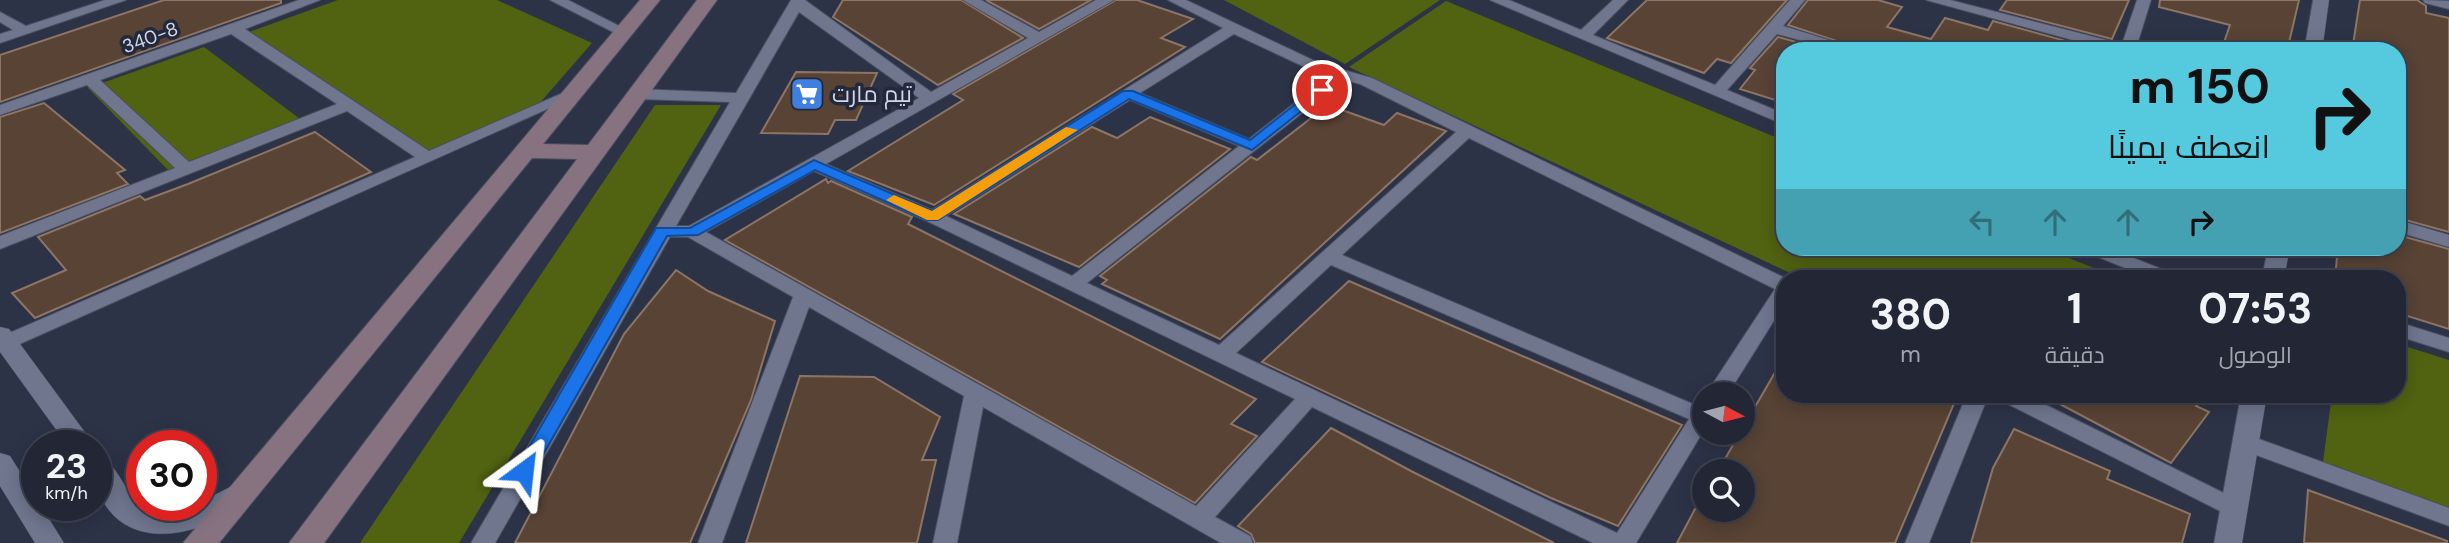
<!DOCTYPE html>
<html lang="ar">
<head>
<meta charset="utf-8">
<style>
	:root { --surface:#222635; --page:#2e3241; --text:#f1f3f6; --muted:#a2a5ad; --line:#3f4350 }
	body { margin:0; font-family:"DM Sans",Cairo,sans-serif; background:var(--page); color:var(--text); direction:rtl; height:100vh; display:flex; flex-direction:column; font-size:26px; white-space:nowrap }
	* { box-sizing:border-box; margin:0 }
	p { font-size:23px; color:var(--muted) }
	.icon { flex:none; width:38px; height:38px; fill:none; stroke:currentColor; stroke-width:2; stroke-linecap:round; stroke-linejoin:round }
	.map { position:relative; flex:1; overflow:hidden; direction:ltr }
	.side { position:absolute; left:1776px; top:270px; width:630px; height:133px; display:flex; flex-direction:column; background:var(--surface); border-radius:28px; box-shadow:0 4px 18px #0003,0 0 0 2px var(--line); direction:rtl }
	.side>* { flex:none }
	.banner { position:absolute; left:1776px; top:42px; width:630px; height:214px; border-radius:28px; box-shadow:0 4px 18px #0003,0 0 0 2px var(--line); direction:rtl; background:#55cadf; color:#111; overflow:hidden }
	.needle { width:46px; rotate:97deg }
	.controls { position:absolute; left:1692px; top:382px; display:grid; gap:14px }
	.controls a { display:grid; place-items:center; width:63px; height:63px; border-radius:50%; background:var(--surface); box-shadow:0 4px 18px #0003,0 0 0 2px var(--line); font-size:35px }
	.speed { position:absolute; left:21px; top:430px; display:flex; gap:14px; font-size:35px; font-weight:700; text-align:center }
	.speed>* { display:grid; place-content:center; width:91px; height:91px; border-radius:50%; background:var(--surface); box-shadow:0 4px 18px #0003,0 0 0 2px var(--line); line-height:1 }
	.speed small { font-size:18px; font-weight:400 }
	.speed .limit { border:10px solid #d22; background:#fff; color:#111 }
	.pin { position:absolute; display:grid; place-items:center; width:60px; height:60px; color:#fff; margin:-30px; border:4px solid #fff; border-radius:50%; box-shadow:0 2px 7px #0007 }
	.me { position:absolute; width:77px; margin:-38px; rotate:30deg; stroke-linejoin:round; filter:drop-shadow(0 0 5px #0008) }
	.turn { display:flex; align-items:center; gap:24px; height:147px; padding:0 21px; font-size:32px }
	.turn .icon { width:91px; height:91px; stroke-width:2.5 }
	.turn b { display:block; font-size:49px; line-height:60px }
	.lanes { display:flex; align-items:center; height:66px; padding:0 21px; background:#0003; justify-content:center; gap:35px; direction:ltr }
	.lanes .off { opacity:.35 }
	.eta { display:flex; justify-content:space-evenly; align-items:center; height:119px; text-align:center }
	.eta b { font-size:42px; font-weight:700; line-height:49px }
	.map>svg:first-child { display:block }
	.green { fill:#516211 }
	.building { fill:#584335; stroke:#8d7565; stroke-width:2 }
	.lines { fill:none; stroke-linecap:round; stroke-linejoin:round }
	.minor-casing { stroke:#4a4f60; stroke-width:2 }
	.tertiary-casing { stroke:#4a4f60; stroke-width:1 }
	.secondary-casing { stroke:#4a4f60; stroke-width:2 }
	.minor { fill:#6f768e; fill-rule:evenodd }
	.tertiary { fill:#6f768e; fill-rule:evenodd }
	.secondary { fill:#877280; fill-rule:evenodd }
	.route { fill:#1a73e8; stroke:#114b97; stroke-width:2 }
	.slow { fill:#f59e0b }
	.labels { text-anchor:middle; stroke-width:7; stroke-linejoin:round; paint-order:stroke }
	.far-street-label { font-size:19px; fill:#d2d6e4; stroke:#23293d }
	.poi-label { font-size:23px; fill:#d2d6e4; stroke:#23293d; text-anchor:start }
</style>
</head>
<body>
<div class="map">
<svg width="2449" height="543" viewBox="0 0 2449 543">
	<rect width="100%" height="100%" fill="#2d3347"/>
	<g class="green">
		<path d="M338 0H497L592 43 538 105 419 158 238 36Z"/>
		<path d="M1224 0H1440L1345 64Z"/>
		<path d="M1446 1 1785 141V247H2042L2118 278H1801L1349 67Z"/>
		<path d="M204 47 300 119 170 172 88 88Z"/>
		<path d="M655 105H721L459 543H360Z"/>
		<path d="M2398 344 2449 360V508L2323 462 2332 394H2398Z"/>
	</g>
	<g class="building">
		<path d="M164 0H281V3L0 102V55Z"/>
		<path d="M843 0H961L1023 38 938 85 833 17Z"/>
		<path d="M986 0H1091L1039 29Z"/>
		<path d="M1116 0H1137L1193 19 1161 38 1185 47 934 205 848 171 963 100 953 94Z"/>
		<path d="M1647 0H1787L1731 63 1717 59 1704 73 1607 38Z"/>
		<path d="M1808 0H1878L1902 7 1887 27 1931 39 1945 18 1988 30 1993 21 2102 51H1867L1788 25Z"/>
		<path d="M2007 0H2129L2112 39 2000 10Z"/>
		<path d="M2160 0H2299L2287 51H2221L2230 25 2159 7Z"/>
		<path d="M2360 0H2417L2426 6V13L2449 18V232L2398 218V51H2352Z"/>
		<path d="M1778 37 1829 51H1785V103L1740 89 1755 70 1750 68Z"/>
		<path d="M796 72 877 73 856 120H835L828 134 761 133Z"/>
		<path d="M44 103 125 170 117 173 128 184 0 233V117Z"/>
		<path d="M1328 105 1384 125 1397 113 1446 131 1220 339 1102 284 1107 280 1100 276 1251 157 1257 160Z"/>
		<path d="M1150 117 1230 149 1079 267 954 214 1092 127 1117 138Z"/>
		<path d="M315 132 371 172 35 318 12 293 66 270 38 237 140 196 145 200 188 184Z"/>
		<path d="M826 179 828 183 831 181 912 217 908 224 1256 399 1231 424 1257 436 1195 503 725 240Z"/>
		<path d="M2398 235 2449 249V329L2398 313V278H2335L2338 247H2398Z"/>
		<path d="M676 270 708 291 775 321 751 400 690 543H515L624 334Z"/>
		<path d="M1349 281 1682 425 1618 526 1551 498 1262 362Z"/>
		<path d="M1785 355V394H1958L1895 543H1677L1695 509H1743V471H1718Z"/>
		<path d="M800 376 874 377 940 417 922 460H936L917 543H746Z"/>
		<path d="M2041 394H2206L2196 406 2209 412 2171 463Z"/>
		<path d="M1331 428 1411 471 1554 543H1255L1251 534 1238 526Z"/>
		<path d="M2014 429 2110 471 2107 479 2190 514 2182 543H1971L1993 468Z"/>
		<path d="M2308 490 2447 541V543H2304Z"/>
	</g>
	<g class="lines">
		<defs>
			<g id="minor">
				<path d="M105 0H126L0 43V34L13 30 0 22V12L26 26Z"/>
				<path d="M299 0H320L245 29 429 151 565 92 571 90 579 95 13 347H0V337L415 157 347 111 0 249V236L175 168 87 85 0 115V105ZM231 34 337 104 189 162 100 80Z"/>
				<path d="M550 0H568L631 32 629 35H619Z"/>
				<path d="M791 0H805L931 92 1028 38 963 0H981L1039 32 1096 0H1114L826 164 932 210 1223 28 1168 0H1186L1319 63 1372 78 1785 278V303L1728 394H1706L1775 289 1469 138 1342 255 1700 407 1704 406V430L1636 543H1593L1312 407 1215 517 1250 536 1253 543H1221L983 407 957 543H933L964 396 809 307 722 543H698L793 297 688 237H670L495 543H471L730 102 637 99 629 94 637 89 736 93ZM799 12 919 98 689 226H676ZM1234 34 1309 69 1330 75 1249 139 1140 93ZM1344 80 1360 84 1456 132 1219 345 1087 283ZM1130 100 1239 146 1072 276 946 216ZM814 171 927 221 1295 399 1196 506 706 232ZM1331 265 1689 419 1617 533 1236 353Z"/>
				<path d="M1490 0H1509L1581 30 1613 0H1628L1593 35 1715 85 1790 0H1805L1783 26 1865 51H1840L1777 34 1727 90 1785 114V125Z"/>
				<path d="M1926 0H1950L2122 44 2137 0H2151L2136 48 2139 51H2113Z"/>
				<path d="M2423 0 2449 1V9L2425 3Z"/>
				<path d="M2398 220 2449 235V247L2398 232Z"/>
				<path d="M2081 247H2106L2174 274 2177 278H2150L2083 251Z"/>
				<path d="M2244 247H2273L2287 254 2278 260 2246 251Z"/>
				<path d="M2398 322 2449 338V352L2398 336Z"/>
				<path d="M1967 394H1989L1929 543H1905Z"/>
				<path d="M1995 394H2024L2242 502 2246 508 2242 514 2234 517 2226 514 1998 399Z"/>
				<path d="M2245 434 2449 508V526L2237 448 2234 442 2237 436Z"/>
			</g>
			<g id="tertiary">
				<path d="M2313 0H2329L2322 51H2304Z"/>
				<path d="M2268 247H2290L2284 278H2262Z"/>
				<path d="M0 327 9 329 95 446H68L0 352Z"/>
				<path d="M2241 394H2267L2242 543H2214Z"/>
				<path d="M0 453 10 456 37 499V506H41L64 543H35L0 486Z"/>
				<path d="M96 455C122 463 125 504 153 513 170 518 185 506 201 506V502L236 484 246 487 250 494C243 506 228 513 216 520 172 542 116 542 97 488 94 479 96 465 96 455Z"/>
			</g>
			<path id="secondary" d="M640 0H660L543 144 588 145 697 0H717L324 543H289L577 159 532 158 219 543H183Z"/>
		</defs>
		<use href="#minor" class="minor-casing"/>
		<use href="#tertiary" class="tertiary-casing"/>
		<use href="#secondary" class="secondary-casing"/>
		<use href="#minor" class="minor"/>
		<use href="#tertiary" class="tertiary"/>
		<use href="#secondary" class="secondary"/>
	</g>
	<path class="route" d="M1317 87 1328 90 1252 150 1129 99 938 220H927L815 170 698 235 667 236 531 476H517L515 471 656 228H690L814 160 932 211 1123 91H1133L1250 140Z"/>
	<path class="slow" d="M1066 127 1078 130 938 220H927L886 200 894 195 932 211Z"/>
	<defs>
		<symbol id="supermarket-square" viewBox="-11 -11 22 22"><rect x="-9" y="-9" width="18" height="18" rx="4" fill="#3f7fe0" stroke="#23293d"/><path d="M-6-5.5h2.5l.6 2H6L4.5 2H-2.5L-4.4-4H-6ZM-1.5 3.2a1.3 1.3 0 1 0 .1 0ZM3 3.2a1.3 1.3 0 1 0 .1 0Z" fill="#fff"/></symbol>
	</defs>
	<g fill-rule="evenodd">
		<use href="#supermarket-square" x="788" y="75" width="38" height="38"/>
	</g>
	<g class="labels">
		<g class="far-street-label">
			<text transform="translate(150 37) rotate(-20)" y="7">340-8</text>
		</g>
		<g class="poi-label">
			<text x="832" y="102">تيم مارت</text>
		</g>
	</g>
</svg>
<div class="controls">
<a><svg class="needle" viewBox="-14 -14 28 28"><path d="M0-13l5 13h-10z" fill="#e53935"/><path d="M0 13l5-13h-10z" fill="#a2a5ad"/></svg></a>
<a><svg class="icon" aria-label="search" viewBox="0 0 24 24"><circle cx="10" cy="10" r="6"/><path d="M15 15l6 6"/></svg></a>
</div>
<div class="speed"><div>23<small>km/h</small></div><div class="limit">30</div></div>
<div class="pin" style="left:1322px;top:90px;background:#d93025"><svg class="icon" aria-label="arrive" viewBox="0 0 24 24"><path d="M6 21V4h12l-3 4 3 4H6"/></svg></div>
<svg class="me" style="left:524px;top:471px" viewBox="-20 -20 40 40"><path d="M0-17L14 15 0 8-14 15z" fill="#1a73e8" stroke="#fff" stroke-width="4"/></svg>
<div class="banner">
<div class="turn"><svg class="icon" aria-label="right" viewBox="0 0 24 24"><path d="M7 20v-9h11M14 6l5 5-5 5"/></svg><div><b>150 m</b>انعطف يمينًا</div></div>
<div class="lanes"><svg class="icon off" aria-label="left" viewBox="0 0 24 24"><path d="M17 20v-9H6M10 6l-5 5 5 5"/></svg><svg class="icon off" aria-label="ahead" viewBox="0 0 24 24"><path d="M12 20V5M6 11l6-6 6 6"/></svg><svg class="icon off" aria-label="ahead" viewBox="0 0 24 24"><path d="M12 20V5M6 11l6-6 6 6"/></svg><svg class="icon" aria-label="right" viewBox="0 0 24 24"><path d="M7 20v-9h11M14 6l5 5-5 5"/></svg></div>
</div>
<section class="side">
<div class="eta">
<div><b>07:53</b><p>الوصول</p></div>
<div><b>1</b><p>دقيقة</p></div>
<div><b>380</b><p>m</p></div>
</div>
</section>
</div>
</body>
</html>
